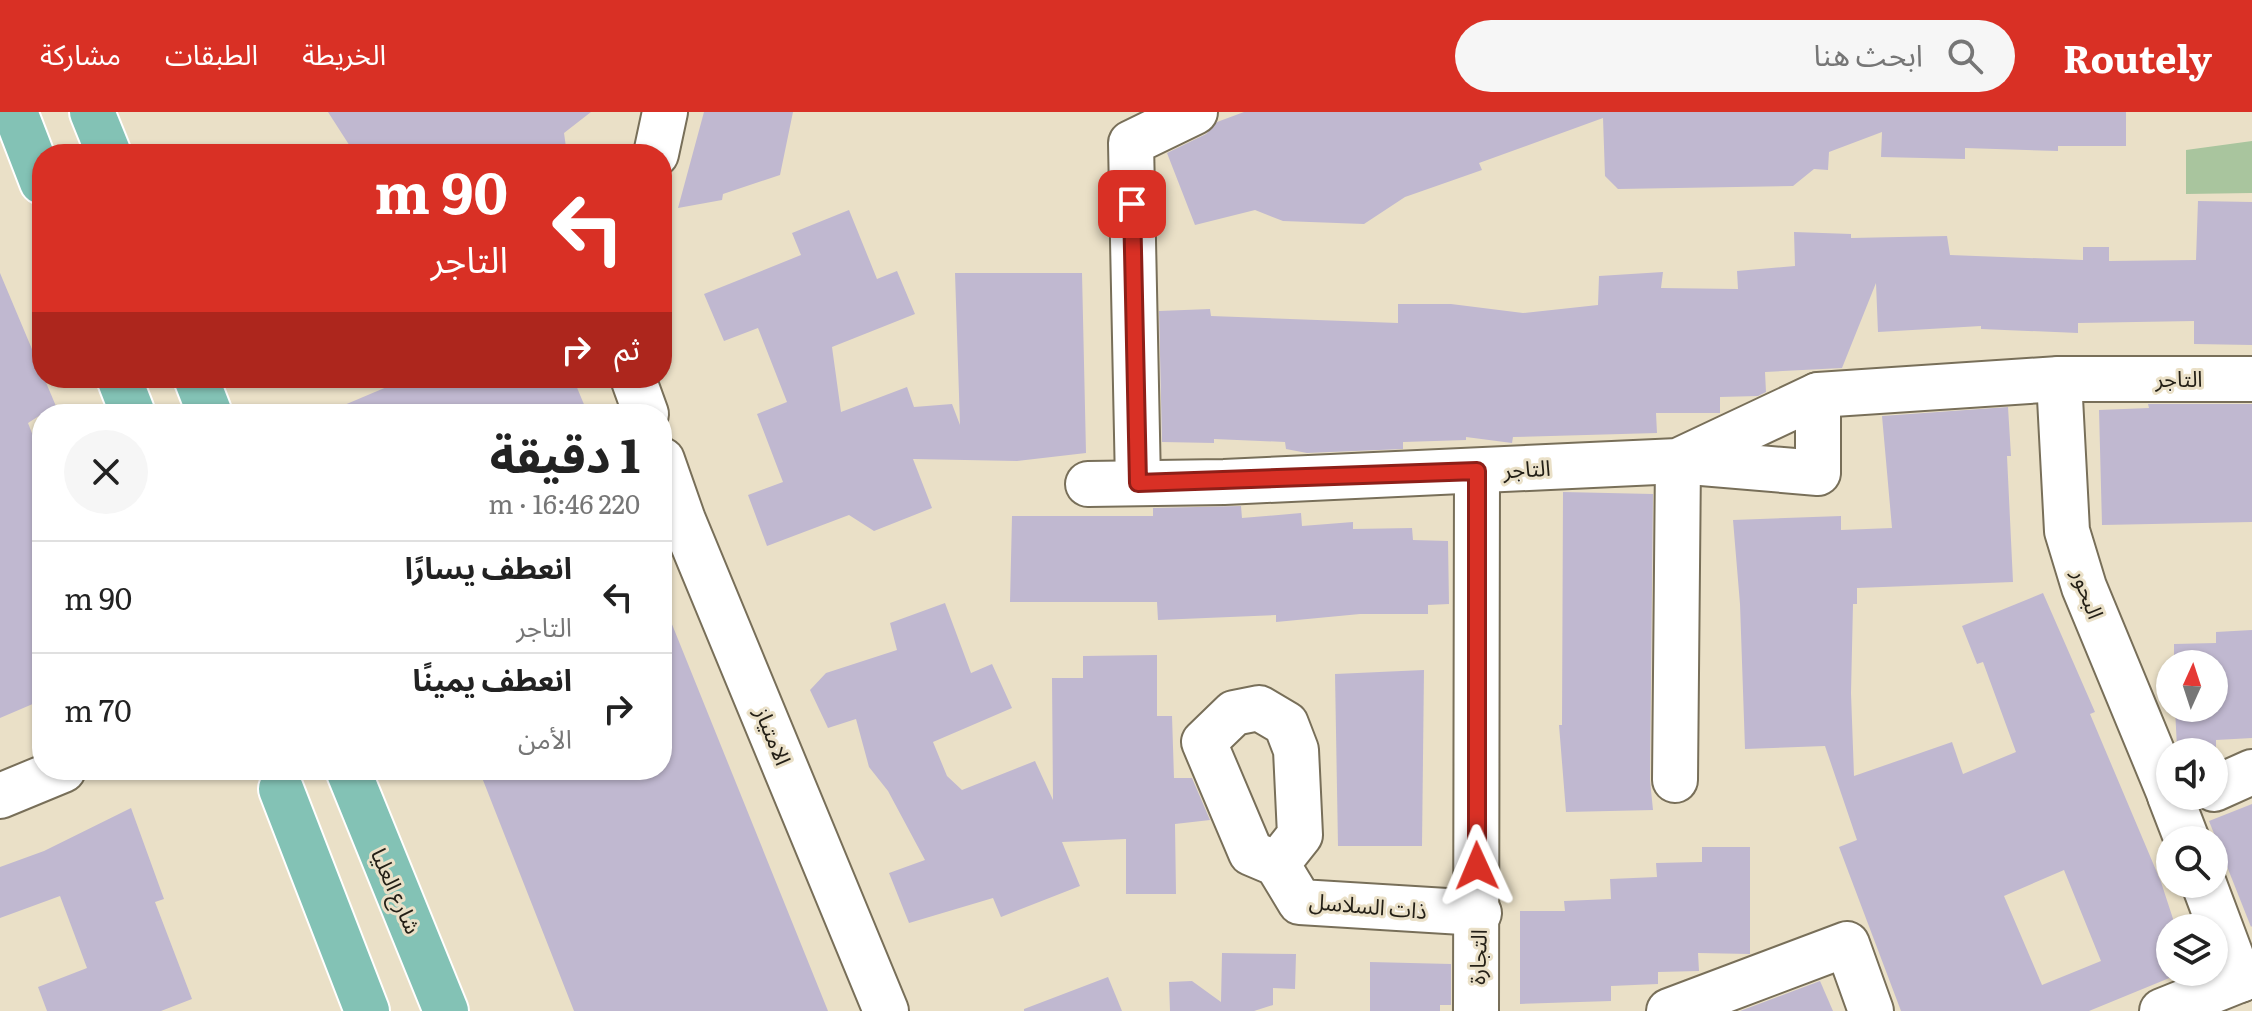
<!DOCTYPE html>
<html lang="ar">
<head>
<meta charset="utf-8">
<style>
	:root { --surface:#fff; --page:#f6f6f6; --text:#222; --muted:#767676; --line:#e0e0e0; --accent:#d93025 }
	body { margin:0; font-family:Literata,"Noto Sans Arabic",serif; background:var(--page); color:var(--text); direction:rtl; height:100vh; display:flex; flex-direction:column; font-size:30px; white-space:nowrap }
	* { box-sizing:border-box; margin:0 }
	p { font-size:26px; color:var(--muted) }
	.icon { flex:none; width:44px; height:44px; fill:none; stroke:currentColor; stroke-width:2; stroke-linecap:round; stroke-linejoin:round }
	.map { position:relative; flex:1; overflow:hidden; direction:ltr }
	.details { position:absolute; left:32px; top:292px; width:640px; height:376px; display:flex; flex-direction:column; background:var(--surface); border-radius:32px; box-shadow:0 2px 6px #0004; direction:rtl }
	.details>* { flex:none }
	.banner { position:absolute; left:32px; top:32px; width:640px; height:244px; border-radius:32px; box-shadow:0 2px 6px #0004; direction:rtl; background:#d93025; color:#fff; overflow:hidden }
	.needle { width:52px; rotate:3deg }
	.buttons { position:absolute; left:2156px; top:538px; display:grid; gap:16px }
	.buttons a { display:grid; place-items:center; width:72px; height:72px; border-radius:50%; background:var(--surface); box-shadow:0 2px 6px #0004; font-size:40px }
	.pin { position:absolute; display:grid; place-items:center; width:68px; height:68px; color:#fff; margin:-34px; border-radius:16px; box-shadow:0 4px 12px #0006 }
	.me { position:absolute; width:88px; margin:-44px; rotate:359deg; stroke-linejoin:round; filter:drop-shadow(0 0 6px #0008) }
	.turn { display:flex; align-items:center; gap:28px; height:168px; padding:0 32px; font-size:36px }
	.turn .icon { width:104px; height:104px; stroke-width:2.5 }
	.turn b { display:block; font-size:56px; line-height:68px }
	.then { display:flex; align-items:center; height:76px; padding:0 32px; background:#0003; gap:16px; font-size:30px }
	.round { display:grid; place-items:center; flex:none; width:84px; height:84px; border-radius:42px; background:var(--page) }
	.summary { display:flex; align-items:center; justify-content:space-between; height:136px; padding:0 32px }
	h1 { font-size:48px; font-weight:700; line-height:60px }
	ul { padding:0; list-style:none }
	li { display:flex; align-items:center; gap:24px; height:112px; padding:0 32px; border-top:2px solid var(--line) }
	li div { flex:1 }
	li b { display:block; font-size:30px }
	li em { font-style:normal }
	header { display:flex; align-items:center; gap:48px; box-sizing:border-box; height:112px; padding:0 40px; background:var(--accent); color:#fff }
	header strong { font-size:38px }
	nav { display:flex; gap:44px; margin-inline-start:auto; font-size:28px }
	.search { width:560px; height:72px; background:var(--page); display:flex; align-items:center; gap:20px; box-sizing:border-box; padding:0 28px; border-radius:44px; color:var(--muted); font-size:30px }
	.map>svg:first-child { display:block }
	.green { fill:#a9c59e }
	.building { fill:#c0b8d0; fill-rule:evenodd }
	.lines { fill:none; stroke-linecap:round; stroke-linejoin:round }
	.minor-casing { stroke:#786f59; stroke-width:48 }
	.major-casing { stroke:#fff; stroke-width:48 }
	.minor { stroke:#fff; stroke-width:44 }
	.major { stroke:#83c2b5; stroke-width:44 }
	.route-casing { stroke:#8d1f18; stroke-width:20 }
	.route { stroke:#d93025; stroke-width:14 }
	.labels { text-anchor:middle; stroke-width:6; stroke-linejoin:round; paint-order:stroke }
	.street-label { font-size:22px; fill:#231f16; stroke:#eae0c7 }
</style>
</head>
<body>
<header>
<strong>Routely</strong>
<div class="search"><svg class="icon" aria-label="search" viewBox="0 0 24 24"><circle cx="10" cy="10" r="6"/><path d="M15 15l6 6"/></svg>ابحث هنا</div>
<nav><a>الخريطة</a><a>الطبقات</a><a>مشاركة</a></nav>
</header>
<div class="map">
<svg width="2252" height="899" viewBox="0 0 2252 899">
	<rect width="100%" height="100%" fill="#eae0c7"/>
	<path class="green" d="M2252 29V81L2186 82V38Z"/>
	<g class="building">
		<path d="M328 0H591L564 21 567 42H355Z"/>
		<path d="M704 0H793L780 63 723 82 722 88 678 96Z"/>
		<path d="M1244 0H2126V34H2058V39L1965 36V47L1881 45 1882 20 1829 40 1828 58 1814 57 1793 74 1618 77 1605 64 1603 6 1479 51 1482 58 1405 85 1364 112 1283 109 1255 98 1195 113 1167 41 1206 22 1217 10Z"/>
		<path d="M2198 89 2252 90V233L2194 232V209L2078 211V221L1981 217V214L1878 220 1876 171 1842 256 1765 260 1766 280 1758 284 1720 285V301H1656L1657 321 1513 325 1512 331 1466 325V328L1403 330V337L1307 341 1286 337 1285 330 1214 327V331L1162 330 1159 199 1210 197 1211 204 1398 211V192H1451L1523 201 1598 193 1599 164 1663 160 1661 176 1738 177 1737 159 1795 154 1794 120 1851 122V126L1947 124 1950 143 2083 148V135H2109V149L2196 148Z"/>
		<path d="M849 98 877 167 897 159 915 202 832 235 841 300 907 275 914 295 952 292 960 313 955 161H1082L1086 341 1017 349 913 347 932 396 874 419 849 403 767 434 748 383 783 370 757 302 787 290 758 216 724 229 704 182 801 143 792 121Z"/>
		<path d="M0 161 58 299 42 302 28 311 42 347V588L0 606Z"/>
		<path d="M408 266H573L588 302H323Z"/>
		<path d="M2148 292H2252V410L2102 413 2099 298 2149 296Z"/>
		<path d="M2008 295 2011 344H2007L2013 470 1857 476V492H1853L1851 581 1854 664 1952 630 1963 662 2016 640 1983 550 1977 552 1962 514 2043 481 2095 600 2090 602 2161 770 2176 816H2170V860H2184L2089 899H1901L1839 735 1857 728 1825 634 1745 637 1740 492 1733 408 1841 404V418L1892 416 1882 304ZM2064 758 2101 849 2042 873 2004 784Z"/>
		<path d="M1563 380 1653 382 1650 668 1653 698 1566 700 1559 613H1562Z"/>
		<path d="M1241 394 1242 406 1301 401 1302 414 1353 410V417L1412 416 1413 428 1448 429 1449 492 1428 493V502H1360L1276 510V503L1158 508 1157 490H1010L1012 404H1153V396Z"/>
		<path d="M663 490 828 899H574L479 658H662Z"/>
		<path d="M945 491 971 561 992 552 1012 596 933 630 947 664 962 678 1035 649 1053 688 1052 566H1083V544L1157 543V604H1172L1174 666H1192L1210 708 1175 712 1176 782H1126V727L1062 730 1080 774 1001 805 993 786 909 811 889 761 925 748 888 679 869 655 856 607 828 616 810 578 826 561 897 538 890 511Z"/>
		<path d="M2252 518V626L2216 628V635L2177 636 2175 596H2214V552H2174V532L2216 531V520Z"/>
		<path d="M1424 558 1422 734H1338L1335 562Z"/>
		<path d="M2252 692V814L2251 815 2209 709Z"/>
		<path d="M131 696 164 787 155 790 192 887 161 899H47L38 875 87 856 60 784 0 806V755L44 739Z"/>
		<path d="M1702 735H1750V842L1698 841 1699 859 1658 860V872L1611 874V889L1520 892V799H1565L1564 789 1611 787 1610 767 1657 765 1656 751 1702 750Z"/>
		<path d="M1222 841 1296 842 1295 877 1273 876V893L1254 899H1170L1169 870 1192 869 1221 890Z"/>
		<path d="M1370 850 1451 852V893H1440V899H1370Z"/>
		<path d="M1108 865 1122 899H1024V897Z"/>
		<path d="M1820 869 1833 899H1740Z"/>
	</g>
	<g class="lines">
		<defs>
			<g id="minor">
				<path d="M656 42 665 0"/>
				<path d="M633 266 646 302"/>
				<path d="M2059 267 2067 419 2084 475 2170 683"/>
				<path d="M662 348 683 408 886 899"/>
				<path d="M1138 371 1131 31 1195 0"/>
				<path d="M1088 372 1224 370 1678 349 1818 283 2059 267H2252"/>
				<path d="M1675 668 1678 349 1818 361V283"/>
				<path d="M2214 677 2252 660"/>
				<path d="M0 684 63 658"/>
				<path d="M2170 684 2187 728"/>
				<path d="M1277 752 1300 723 1296 638 1286 612 1259 596 1234 601 1204 630 1251 741 1277 752 1300 790 1479 801"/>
				<path d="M2204 772 2240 868"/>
				<path d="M1476 899 1477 359"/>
				<path d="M1669 899 1847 832 1871 899"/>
				<path d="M2162 899 2252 863"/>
			</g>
			<g id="major">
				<path d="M15 0 42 70"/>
				<path d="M92 0 109 42"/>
				<path d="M119 266 133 302"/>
				<path d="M196 266 210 302"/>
				<path d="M348 658 446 899"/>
				<path d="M281 677 367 899"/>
			</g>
		</defs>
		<use href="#minor" class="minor-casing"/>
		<use href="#major" class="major-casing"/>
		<use href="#minor" class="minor"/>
		<use href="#major" class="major"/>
	</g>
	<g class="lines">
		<defs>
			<path id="route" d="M1132 92 1138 371 1477 359V754"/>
		</defs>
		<use href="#route" class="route-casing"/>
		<use href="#route" class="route"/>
	</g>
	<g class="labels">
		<g class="street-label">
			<text x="2179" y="275">التاجر</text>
			<text transform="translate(1527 357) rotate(-3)" y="8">التاجر</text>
			<text transform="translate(2088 482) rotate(70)" y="8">البحور</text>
			<text transform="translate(773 624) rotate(68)" y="8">الامتياز</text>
			<text transform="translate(396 779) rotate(66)" y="8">شارع العليا</text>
			<text transform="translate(1368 794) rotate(5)" y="8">ذات السلاسل</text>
			<text transform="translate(1478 845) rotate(-88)" y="8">التجارة</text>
		</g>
	</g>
</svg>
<div class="buttons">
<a><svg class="needle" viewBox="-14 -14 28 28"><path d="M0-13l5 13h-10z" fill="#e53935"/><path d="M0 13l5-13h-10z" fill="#767676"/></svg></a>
<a><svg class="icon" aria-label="sound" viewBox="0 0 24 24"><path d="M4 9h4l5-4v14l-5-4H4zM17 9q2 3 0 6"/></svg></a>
<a><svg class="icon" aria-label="search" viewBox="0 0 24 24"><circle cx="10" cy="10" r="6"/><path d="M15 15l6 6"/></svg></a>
<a><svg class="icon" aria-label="layers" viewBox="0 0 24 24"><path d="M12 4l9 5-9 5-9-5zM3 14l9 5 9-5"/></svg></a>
</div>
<div class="pin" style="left:1132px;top:92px;background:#d93025"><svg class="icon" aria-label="arrive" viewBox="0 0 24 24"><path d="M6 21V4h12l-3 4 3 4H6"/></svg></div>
<svg class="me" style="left:1477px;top:754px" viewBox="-20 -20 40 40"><path d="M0-17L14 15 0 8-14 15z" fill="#d93025" stroke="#fff" stroke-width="4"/></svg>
<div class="banner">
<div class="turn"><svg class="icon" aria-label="left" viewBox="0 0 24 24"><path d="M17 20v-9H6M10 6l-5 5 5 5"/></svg><div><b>90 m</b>التاجر</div></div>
<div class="then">ثم<svg class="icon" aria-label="right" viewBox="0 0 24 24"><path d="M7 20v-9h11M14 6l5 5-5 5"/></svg></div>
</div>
<section class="details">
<div class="summary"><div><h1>1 دقيقة</h1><p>220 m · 16:46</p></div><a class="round"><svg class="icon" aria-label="close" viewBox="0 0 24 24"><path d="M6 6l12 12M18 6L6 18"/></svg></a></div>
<ul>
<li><svg class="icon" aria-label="left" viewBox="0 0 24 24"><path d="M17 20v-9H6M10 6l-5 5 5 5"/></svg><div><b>انعطف يسارًا</b><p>التاجر</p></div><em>90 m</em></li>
<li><svg class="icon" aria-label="right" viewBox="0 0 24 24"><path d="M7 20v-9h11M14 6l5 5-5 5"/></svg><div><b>انعطف يمينًا</b><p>الأمن</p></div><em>70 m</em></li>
</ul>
</section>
</div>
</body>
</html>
